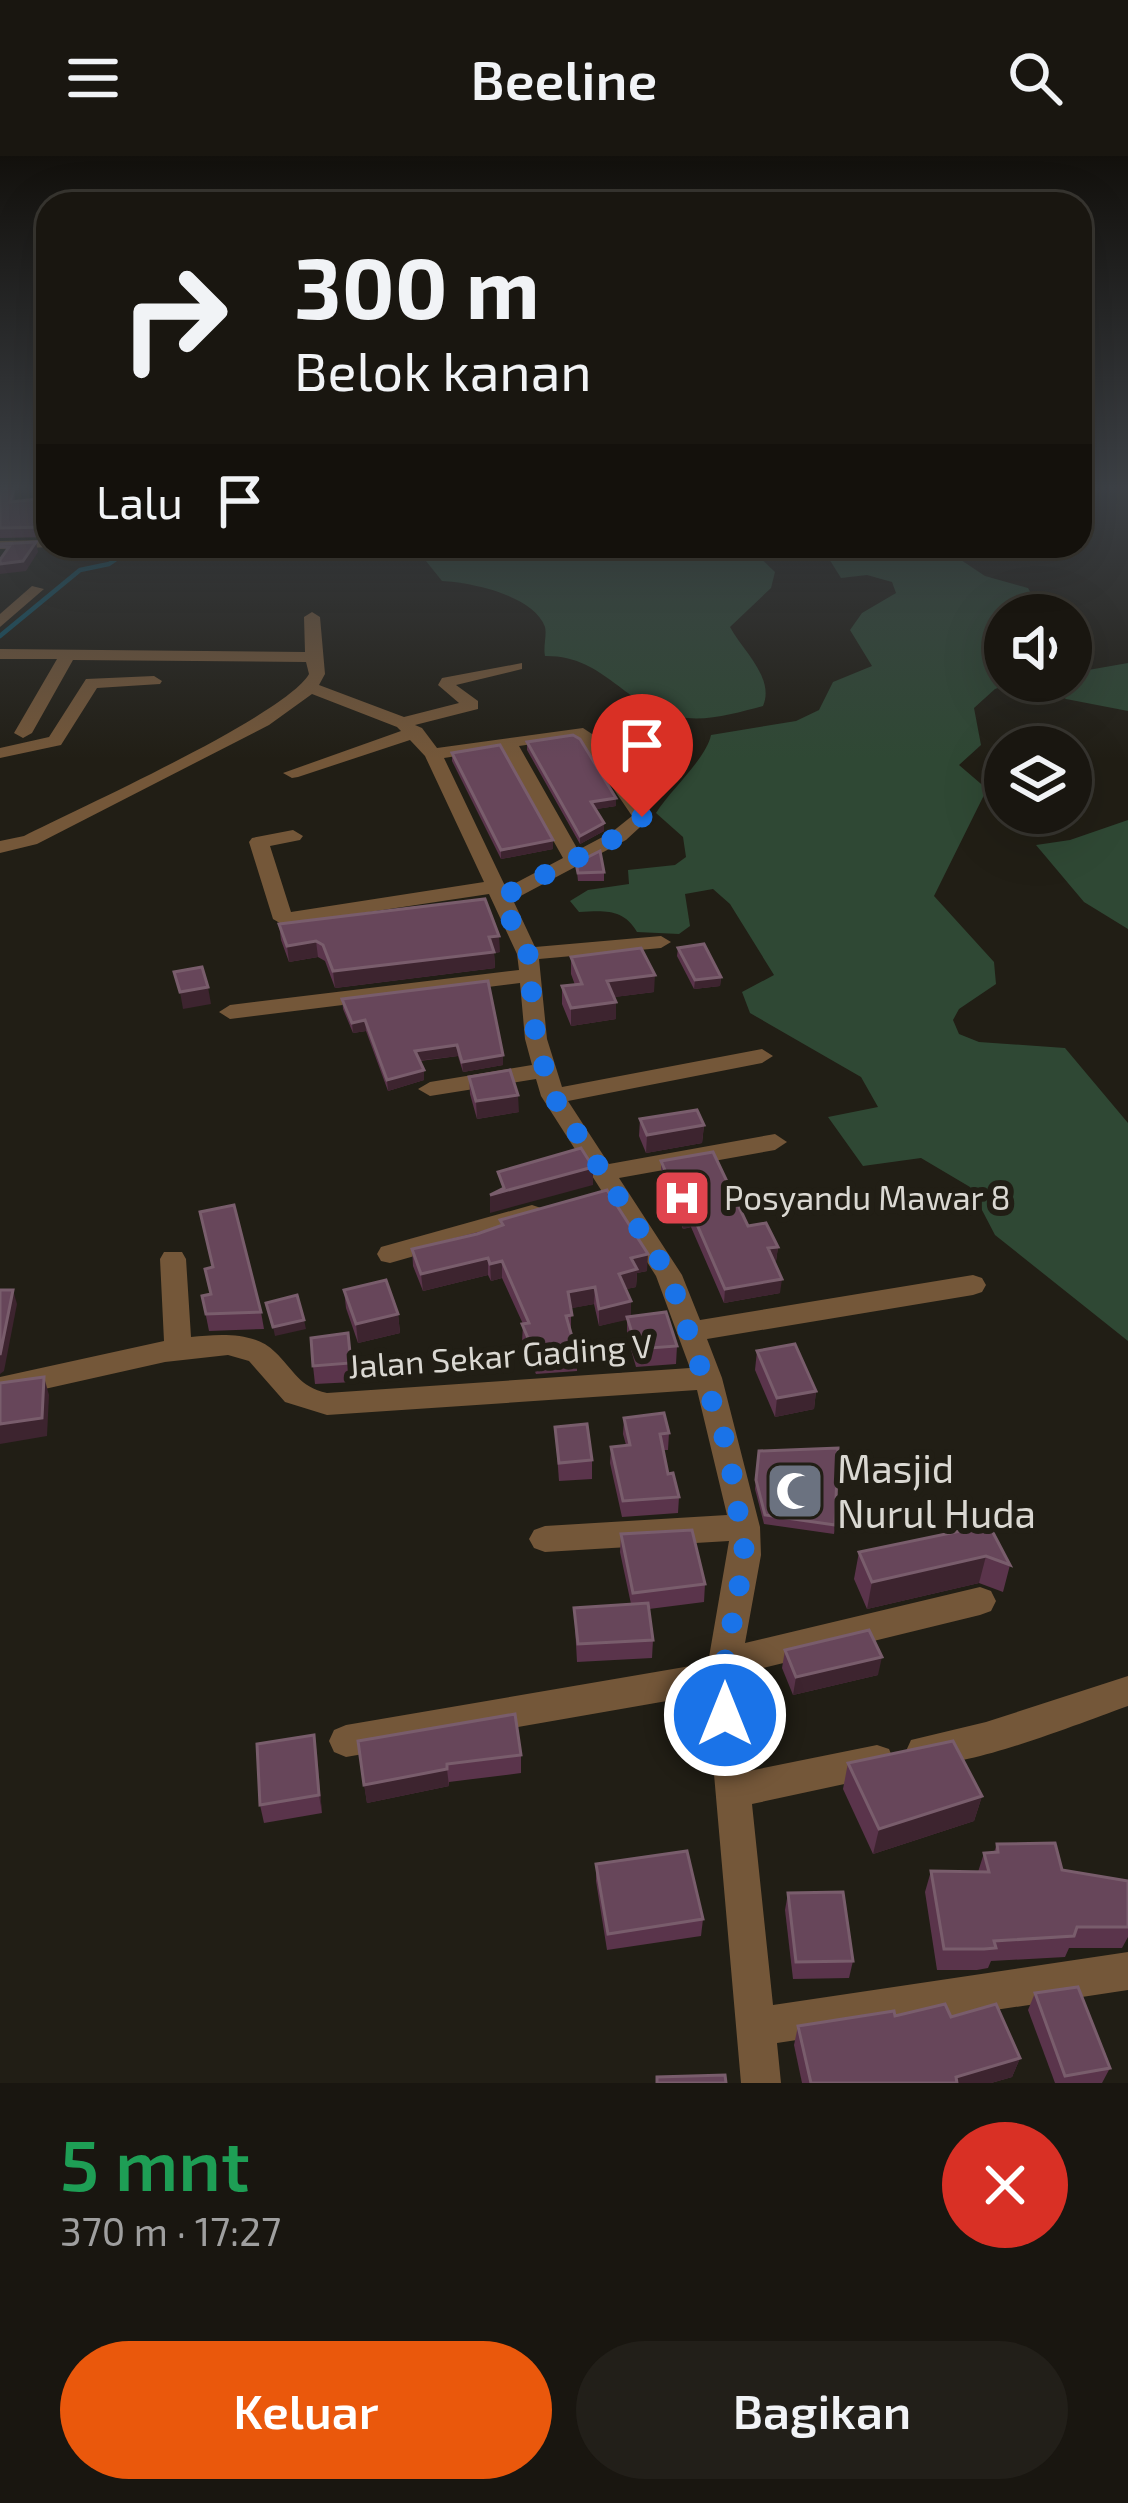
<!DOCTYPE html>
<html lang="id">
<head>
<meta charset="utf-8">
<style>
	:root { --surface:#191610; --page:#221f19; --text:#f1f3f6; --muted:#9f9f9f; --line:#373530; --accent:#ea580c }
	body { margin:0; font-family:"Exo 2",sans-serif; background:var(--page); color:var(--text); height:100vh; display:flex; flex-direction:column; font-size:45px; white-space:nowrap }
	* { box-sizing:border-box; margin:0 }
	p { font-size:39px; color:var(--muted) }
	.icon { flex:none; width:66px; height:66px; fill:none; stroke:currentColor; stroke-width:2; stroke-linecap:round; stroke-linejoin:round }
	.map { position:relative; height:1927px; overflow:hidden }
	.drawer { display:flex; flex-direction:column; background:var(--surface); flex:1 }
	.drawer>* { flex:none }
	.top-card { position:absolute; left:36px; top:36px; width:1056px; height:366px; border-radius:36px; box-shadow:0 12px 48px #0002,0 0 0 3px var(--line); background:#191610; color:var(--text); overflow:hidden }
	.tools { position:absolute; left:984px; top:438px; display:grid; gap:24px }
	.tools a { display:grid; place-items:center; width:108px; height:108px; border-radius:50%; background:var(--surface); box-shadow:0 12px 48px #0002,0 0 0 3px var(--line); font-size:60px }
	.pin { position:absolute; display:grid; place-items:center; width:102px; height:102px; color:#fff; margin:-123px -51px; border-radius:50% 50% 50% 0; rotate:-45deg; box-shadow:0 0 12px #0007 }
	.pin .icon { rotate:45deg }
	.me { position:absolute; width:132px; margin:-66px; rotate:0deg; stroke-linejoin:round; filter:drop-shadow(0 0 9px #0008) }
	.turn { display:flex; align-items:center; gap:42px; height:252px; padding:0 60px; font-size:54px }
	.turn .icon { width:156px; height:156px; stroke-width:2.5 }
	.turn b { display:block; font-size:84px; line-height:102px }
	.then { display:flex; align-items:center; height:114px; padding:0 60px; background:#0003; gap:24px; font-size:45px }
	.round { display:grid; place-items:center; flex:none; width:126px; height:126px; border-radius:63px; background:var(--page) }
	.headline { display:flex; align-items:center; justify-content:space-between; height:204px; padding:0 60px }
	h1 { font-size:72px; font-weight:600; line-height:90px; color:#1e9e55 }
	.action { display:flex; gap:24px; margin-top:auto; padding:24px 60px }
	.action a { flex:1; height:138px; border-radius:72px; background:var(--accent); color:#fff; font-size:48px; font-weight:600; line-height:138px; text-align:center }
	.action a+a { background:var(--page); color:var(--text) }
	header { display:flex; justify-content:space-between; align-items:center; height:156px; padding:0 60px; background:var(--surface); font-size:54px; font-weight:600 }
	.map>svg:first-child { display:block }
	.green { fill:#2f4834 }
	.lines { fill:none; stroke-linecap:round; stroke-linejoin:round }
	.stream { stroke:#115466; stroke-width:4.5 }
	.minor { fill:#745739; fill-rule:evenodd }
	.wall { fill:#5a344b }
	.shaded-wall { fill:#3d242f }
	.building { fill:#67465a; stroke:#795d6c; stroke-width:3 }
	.route { stroke:#1a73e8; stroke-width:21; stroke-dasharray:0 37.8 }
	.labels { text-anchor:middle; stroke-width:12; stroke-linejoin:round; paint-order:stroke }
	.poi-label { font-size:33px; fill:#dad8d2; stroke:#211e15; text-anchor:start }
	.street-label { font-size:33px; fill:#dad8d2; stroke:#211e15 }
	.near-poi-label { font-size:39px; fill:#dad8d2; stroke:#211e15; text-anchor:start }
</style>
</head>
<body>
<header><svg class="icon" aria-label="menu" viewBox="0 0 24 24"><path d="M4 6h16M4 12h16M4 18h16"/></svg>Beeline<svg class="icon" aria-label="search" viewBox="0 0 24 24"><circle cx="10" cy="10" r="6"/><path d="M15 15l6 6"/></svg></header>
<div class="map">
<svg width="1128" height="1927" viewBox="0 0 1128 1927">
	<rect width="100%" height="100%" fill="#211e15"/>
	<g class="green">
		<path d="M414 390H748L775 416 771 432 730 471C743 495 775 522 763 550 736 557 707 566 679 561 625 552 605 499 545 500 543 491 547 479 545 471 534 439 469 426 442 425Z"/>
		<path d="M821 390H863L883 405 955 400 985 420 1028 432 1043 459H1005V525H1017L995 533 974 552 981 589 959 609 987 633 934 740 994 806 996 828 959 853 953 864 959 878 979 886 1065 892 1128 967V1185L995 1079 970 1031 921 1002 863 1010 828 961 878 951 861 921 750 857 742 836 774 819 730 748 713 733 685 738 690 770 679 778 637 776C623 752 604 755 579 756L570 745 588 734 629 728 628 714 675 709 686 701 683 681 656 657C671 633 706 603 711 579L796 565 819 554 833 526 872 510 850 474 862 457 896 437 892 426 867 419 841 422Z"/>
		<path d="M1128 507V555L1066 543 1046 530 1071 525V517Z"/>
		<path d="M1128 664V773L1084 746 1036 689 1070 684Z"/>
	</g>
	<g class="lines">
		<path class="stream" d="M0 480 80 414 109 408 135 390"/>
		<g class="minor">
			<path d="M48 384V390L53 391 0 393V385Z"/>
			<path d="M32 430 44 433 0 471V458Z"/>
			<path d="M312 456 320 461 325 518 319 529 404 561 459 547 438 529 442 522 522 507V513L456 529 478 545V553L415 569 422 572 437 592 583 572 595 580 651 661 626 684 513 744 535 791 661 780 671 786 661 792 539 803 547 883 562 931 762 893 773 900 762 907 568 945 609 1008 775 978 787 986 775 994 619 1022 682 1119 700 1164 973 1119 982 1122 986 1129 982 1136 973 1139 707 1183 722 1222 760 1371 761 1399 745 1487 980 1431 991 1435 996 1445 991 1455 980 1459 739 1518 749 1615 877 1589 889 1593 894 1605 889 1617 877 1621 752 1648 773 1849 1128 1796V1834L777 1887 781 1927H741L707 1538 346 1601 334 1596 329 1585 334 1574 346 1569 708 1507 729 1385 545 1396 534 1392 529 1383 534 1374 545 1370 727 1359 697 1234 327 1259 285 1246 249 1205 228 1199 165 1206 0 1243V1221L164 1185 160 1103 164 1096H182L186 1103 191 1181C218 1178 254 1175 275 1196 294 1214 299 1231 327 1237L690 1212 656 1120 541 940 536 923 430 940 418 933 430 926 532 909 525 883 520 827 230 863 219 856 230 849 519 814 517 798 489 738 283 769 273 763 249 686 252 682 293 674 303 680 300 684 270 690 291 756 484 726 425 600 410 584 298 621 292 622 283 617 401 575 397 571 312 538 269 569 37 688 0 697V685L24 680C77 653 286 559 309 518L306 506 73 504 32 577 23 582 14 577 57 503H0V493L305 496 304 461ZM574 582 583 588 632 660 612 676 578 694 519 590ZM502 593 563 702 506 732 444 602Z"/>
			<path d="M154 520 162 525 160 528 97 532 61 589 0 602V592L49 581 86 523Z"/>
			<path d="M532 1049 541 1052 545 1058 541 1064 390 1107 381 1105 377 1098 381 1091Z"/>
			<path d="M1128 1520V1550C1085 1565 948 1621 911 1606L906 1595 911 1584 986 1566Z"/>
		</g>
	</g>
	<g class="wall">
		<path d="M0 333H14L15 345 48 342V381L0 382Z"/>
		<path d="M598 569 654 610 653 618 629 622 598 577Z"/>
		<path d="M527 586 616 650 596 653 604 667V675L580 688 527 594Z"/>
		<path d="M452 597 553 693 501 703 452 605Z"/>
		<path d="M576 707 604 716V725H578Z"/>
		<path d="M279 768 500 796 494 797 495 812 335 832 325 805 318 801 289 806 281 784Z"/>
		<path d="M678 792 721 821 720 830 694 833 677 800Z"/>
		<path d="M571 801 654 836 614 841 616 863 571 870 562 848V830L575 829 571 818Z"/>
		<path d="M342 843 503 909 463 916 458 900 420 905 424 924 388 935 366 875 353 877 343 853Z"/>
		<path d="M469 921 519 956 477 963 470 938Z"/>
		<path d="M640 963 704 969 702 987 646 997 639 980Z"/>
		<path d="M661 1005 778 1091 776 1105 774 1106 780 1137 724 1147 691 1071 683 1073 661 1019Z"/>
		<path d="M500 1064 647 1115 637 1117 636 1131 626 1133 631 1161 677 1190 676 1208 636 1211 627 1180V1163L599 1170 594 1148 571 1152V1176L577 1198V1215L536 1218 522 1186 523 1168 502 1122 491 1125 488 1119 423 1135 413 1110 412 1093 501 1070Z"/>
		<path d="M344 1134 398 1158 400 1177 358 1187 346 1152Z"/>
		<path d="M210 1138 261 1156 264 1173 209 1175 202 1140Z"/>
		<path d="M348 1177 354 1226 315 1228 313 1210Z"/>
		<path d="M757 1195 816 1235 814 1253 775 1261 755 1214Z"/>
		<path d="M624 1262 669 1277 668 1294H663L668 1318 679 1341 678 1357 622 1361 610 1307 611 1291 626 1289 623 1278Z"/>
		<path d="M555 1271 592 1304V1323L559 1325Z"/>
		<path d="M759 1295 835 1369 834 1378 764 1368 755 1333Z"/>
		<path d="M989 1369 1010 1409 1003 1436 979 1427 867 1453 854 1423 859 1396Z"/>
		<path d="M621 1378 705 1428 704 1446 649 1453 653 1484 652 1502 577 1506 574 1452 631 1448 620 1396Z"/>
		<path d="M785 1494 878 1519 793 1539 782 1512Z"/>
		<path d="M314 1579 322 1657 264 1667 260 1649Z"/>
		<path d="M358 1585 521 1599V1617L449 1626V1630L367 1647Z"/>
		<path d="M848 1607 982 1640 974 1665 873 1698 843 1633Z"/>
		<path d="M997 1688 1062 1714 1128 1725V1781L1122 1792H1069L1065 1801 991 1805 988 1812 977 1814H937L925 1736 931 1715 978 1716 984 1697 994 1696Z"/>
		<path d="M596 1708 703 1763 701 1780 607 1794 596 1725Z"/>
		<path d="M788 1737 853 1805 849 1822 793 1823 785 1754Z"/>
		<path d="M1035 1837 1110 1912 1102 1927H1055L1028 1854Z"/>
		<path d="M895 1860 951 1861 1020 1902 1012 1921 991 1927H802L794 1889 798 1870Z"/>
	</g>
	<g class="shaded-wall">
		<path d="M36 386 38 396 26 415 0 418V408Z"/>
		<path d="M654 610 653 618 629 622 630 614Z"/>
		<path d="M616 642V650L591 654V646Z"/>
		<path d="M604 667V675L580 688V680Z"/>
		<path d="M553 684V693L501 703V694Z"/>
		<path d="M499 780 500 796 494 797 495 812 335 832 333 815Z"/>
		<path d="M316 785 318 801 289 806 287 790Z"/>
		<path d="M655 819 654 836 607 842V825Z"/>
		<path d="M721 821 720 830 694 833 695 824Z"/>
		<path d="M208 831 211 848 183 853 180 836Z"/>
		<path d="M616 846V863L571 870V852Z"/>
		<path d="M365 864 366 875 353 877 352 867Z"/>
		<path d="M457 889 458 900 416 905 415 895Z"/>
		<path d="M503 899V909L463 916 462 906Z"/>
		<path d="M424 914V924L388 935 387 924Z"/>
		<path d="M518 939 519 956 477 963 476 945Z"/>
		<path d="M704 969 702 987 646 997 647 979Z"/>
		<path d="M593 1011V1029L490 1057V1039Z"/>
		<path d="M692 1057 691 1071 683 1073 684 1058Z"/>
		<path d="M778 1091 776 1105 766 1107 768 1092Z"/>
		<path d="M648 1098 647 1115 637 1117 636 1131 618 1135 619 1118 631 1102Z"/>
		<path d="M488 1102V1119L423 1135 421 1118Z"/>
		<path d="M502 1105V1122L491 1125 490 1108Z"/>
		<path d="M782 1123 780 1137 724 1147 725 1133Z"/>
		<path d="M595 1131 594 1148 568 1153V1136Z"/>
		<path d="M13 1134 17 1148 4 1215 0 1218V1199Z"/>
		<path d="M631 1145V1163L599 1170V1153Z"/>
		<path d="M398 1158 400 1177 358 1187 356 1168Z"/>
		<path d="M304 1164 306 1173 275 1180 273 1171Z"/>
		<path d="M44 1221 49 1239 47 1280 0 1288V1268Z"/>
		<path d="M816 1235 814 1253 775 1261 777 1242Z"/>
		<path d="M986 1400 979 1427 867 1453 872 1426Z"/>
		<path d="M882 1501 878 1519 793 1539 796 1521Z"/>
		<path d="M314 1579 317 1597 322 1657 319 1639Z"/>
		<path d="M447 1613 449 1630 367 1647 364 1629Z"/>
		<path d="M982 1640 974 1665 873 1698 879 1673Z"/>
		<path d="M1020 1902 1012 1921 991 1927H953L956 1921Z"/>
	</g>
	<g class="building">
		<path d="M0 333H14L10 346 48 342V371L0 372Z"/>
		<path d="M36 386 23 405 0 408V404L9 391H0V388Z"/>
		<path d="M621 566 654 610 630 614 598 569Z"/>
		<path d="M573 579 580 583 616 642 591 646 604 667 580 680 527 586Z"/>
		<path d="M500 589 553 684 501 694 452 597Z"/>
		<path d="M600 695 604 716 578 717 576 707Z"/>
		<path d="M485 743 499 780 489 781 494 796 333 815 323 789 316 785 287 790 279 768Z"/>
		<path d="M704 788 721 821 695 824 678 792Z"/>
		<path d="M641 792 655 819 607 825 616 846 571 852 562 830 582 828 571 801Z"/>
		<path d="M202 811 208 831 180 836 174 816Z"/>
		<path d="M488 825 503 899 462 906 457 889 415 895 424 914 387 924 365 864 352 867 342 843Z"/>
		<path d="M510 914 518 939 476 945 469 921Z"/>
		<path d="M697 954 704 969 647 979 640 963Z"/>
		<path d="M581 992 593 1011 490 1039 504 1032 498 1016Z"/>
		<path d="M713 996 748 1070 766 1067 778 1091 768 1092 782 1123 725 1133 692 1057 684 1058 661 1005Z"/>
		<path d="M607 1034 648 1098 631 1102 637 1113 619 1118 631 1145 599 1153 595 1131 568 1136 572 1159 566 1160 577 1198 536 1201 522 1168 529 1167 502 1105 490 1108 488 1102 421 1118 412 1093 477 1078 503 1069 500 1064Z"/>
		<path d="M234 1049 261 1156 206 1158 202 1140 211 1138 205 1113 213 1111 200 1056Z"/>
		<path d="M386 1124 398 1158 356 1168 344 1134Z"/>
		<path d="M0 1134H13L0 1199Z"/>
		<path d="M297 1139 304 1164 273 1171 266 1147Z"/>
		<path d="M666 1156 677 1190 637 1193 627 1161Z"/>
		<path d="M348 1177 351 1207 313 1210 311 1182Z"/>
		<path d="M795 1188 816 1235 777 1242 757 1195Z"/>
		<path d="M44 1221 42 1262 0 1268V1227Z"/>
		<path d="M664 1257 669 1277 660 1278 668 1318 673 1317 679 1341 623 1345 611 1291 630 1289 624 1262Z"/>
		<path d="M587 1268 592 1304 559 1307 555 1271Z"/>
		<path d="M838 1292 835 1369 765 1359 756 1324 759 1295Z"/>
		<path d="M989 1369 1010 1409 986 1400 872 1426 859 1396Z"/>
		<path d="M692 1374 705 1428 633 1437 621 1378Z"/>
		<path d="M648 1447 653 1484 578 1488 574 1452Z"/>
		<path d="M869 1474 882 1501 796 1521 785 1494Z"/>
		<path d="M515 1558 521 1599 447 1608V1613L364 1629 358 1585Z"/>
		<path d="M314 1579 319 1639 260 1649 257 1588Z"/>
		<path d="M953 1585 982 1640 879 1673 848 1607Z"/>
		<path d="M1055 1687 1062 1714 1128 1725V1771H1077L1074 1780 994 1785 996 1792 984 1793H944L931 1715 989 1716 984 1697 998 1696 997 1688Z"/>
		<path d="M687 1695 703 1763 608 1778 596 1708Z"/>
		<path d="M843 1736 853 1805 796 1806 788 1737Z"/>
		<path d="M1078 1831 1110 1912 1065 1920 1035 1837Z"/>
		<path d="M945 1848 951 1861 996 1848 1020 1902 956 1921 957 1927H811L798 1870 894 1855 895 1860Z"/>
		<path d="M725 1919 726 1927H657V1921Z"/>
	</g>
	<linearGradient id="sky" x2="0" y2="1"><stop stop-color="#12100c"/><stop offset="0.55" stop-color="#3d4146"/><stop offset="1" stop-color="#3d4146" stop-opacity="0"/></linearGradient>
	<rect width="1128" height="603" fill="url(#sky)"/>
	<g class="lines">
		<path class="route" d="M642 661 619 680 500 742 528 798 536 884 553 940 669 1119 728 1293 745 1399 722 1520 725 1559"/>
	</g>
	<defs>
		<symbol id="hospital-square" viewBox="-11 -11 22 22"><rect x="-9" y="-9" width="18" height="18" rx="4" fill="#e0444e" stroke="#211e15"/><path d="M-5-5h3v3.5h4V-5h3V5h-3V1.5h-4V5h-3Z" fill="#fff"/></symbol>
		<symbol id="mosque-square" viewBox="-11 -11 22 22"><rect x="-9" y="-9" width="18" height="18" rx="4" fill="#6b7280" stroke="#211e15"/><path d="M3.5-4.9A6 6 0 1 0 3.5 4.9A5 5 0 1 1 3.5-4.9Z" fill="#fff"/></symbol>
	</defs>
	<g fill-rule="evenodd">
		<use href="#hospital-square" x="649" y="1009" width="66" height="66"/>
		<use href="#mosque-square" x="762" y="1302" width="66" height="66"/>
	</g>
	<g class="labels">
		<g class="poi-label">
			<text x="724" y="1054">Posyandu Mawar 8</text>
		</g>
		<g class="street-label">
			<text transform="translate(500 1200) rotate(-4)" y="12">Jalan Sekar Gading V</text>
		</g>
		<g class="near-poi-label">
			<text x="837" y="1327">Masjid<tspan x="837" dy="45">Nurul Huda</tspan></text>
		</g>
	</g>
</svg>
<div class="tools">
<a><svg class="icon" aria-label="sound" viewBox="0 0 24 24"><path d="M4 9h4l5-4v14l-5-4H4zM17 9q2 3 0 6"/></svg></a>
<a><svg class="icon" aria-label="layers" viewBox="0 0 24 24"><path d="M12 4l9 5-9 5-9-5zM3 14l9 5 9-5"/></svg></a>
</div>
<div class="pin" style="left:642px;top:661px;background:#d93025"><svg class="icon" aria-label="arrive" viewBox="0 0 24 24"><path d="M6 21V4h12l-3 4 3 4H6"/></svg></div>
<svg class="me" style="left:725px;top:1559px" viewBox="-20 -20 40 40"><circle r="17" fill="#1a73e8" stroke="#fff" stroke-width="3"/><path d="M0-11L8 9 0 5-8 9z" fill="#fff"/></svg>
<div class="top-card">
<div class="turn"><svg class="icon" aria-label="right" viewBox="0 0 24 24"><path d="M7 20v-9h11M14 6l5 5-5 5"/></svg><div><b>300 m</b>Belok kanan</div></div>
<div class="then">Lalu<svg class="icon" aria-label="arrive" viewBox="0 0 24 24"><path d="M6 21V4h12l-3 4 3 4H6"/></svg></div>
</div>
</div>
<section class="drawer">
<div class="headline"><div><h1>5 mnt</h1><p>370 m · 17:27</p></div><a class="round" style="background:#d93025;color:#fff"><svg class="icon" aria-label="close" viewBox="0 0 24 24"><path d="M6 6l12 12M18 6L6 18"/></svg></a></div>
<div class="action"><a>Keluar</a><a>Bagikan</a></div>
</section>
</body>
</html>
